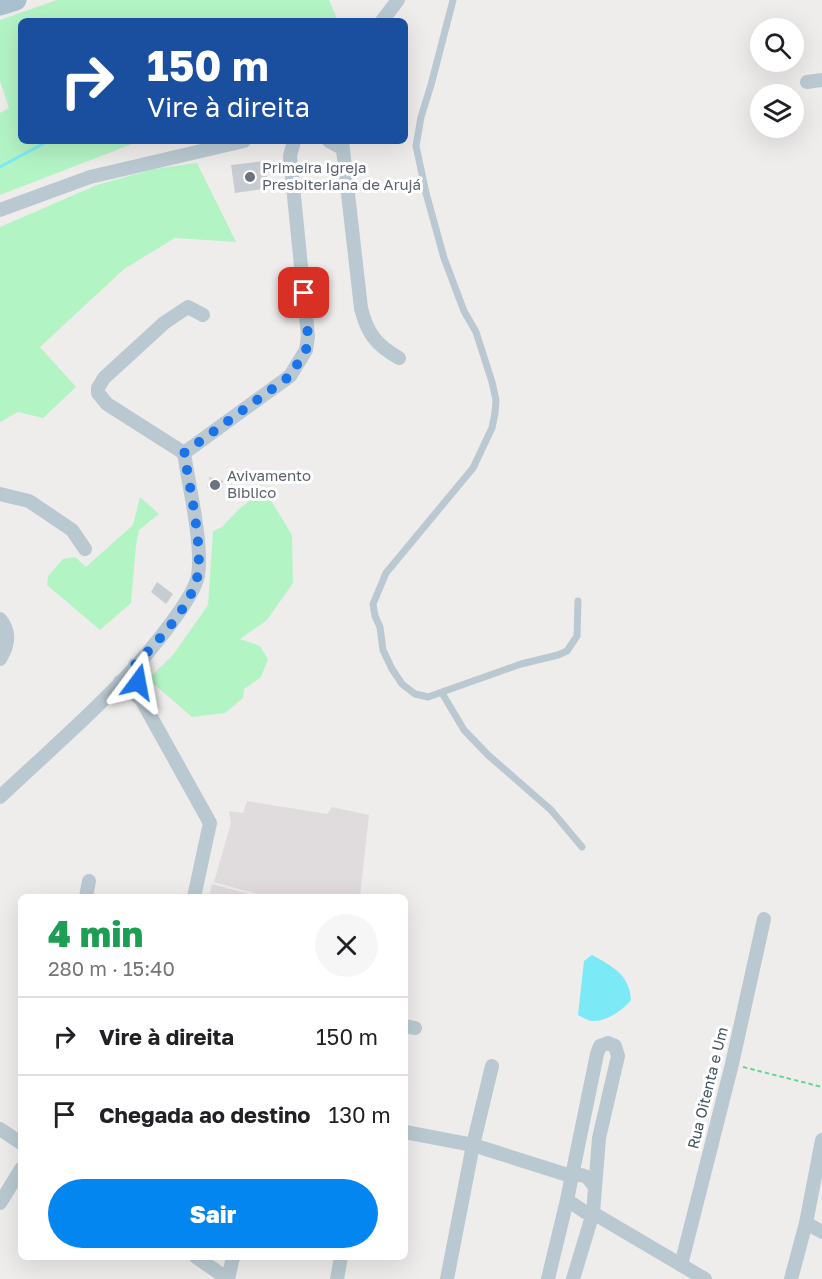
<!DOCTYPE html>
<html lang="pt">
<head>
<meta charset="utf-8">
<style>
	:root { --surface:#fff; --page:#f6f6f6; --text:#202124; --muted:#757577; --line:#e0e0e0; --accent:#0486f1 }
	body { margin:0; font-family:"Golos Text",sans-serif; background:var(--page); color:var(--text); height:100vh; display:flex; flex-direction:column; font-size:22px; white-space:nowrap }
	* { box-sizing:border-box; margin:0 }
	p { font-size:20px; color:var(--muted) }
	.icon { flex:none; width:33px; height:33px; fill:none; stroke:currentColor; stroke-width:2; stroke-linecap:round; stroke-linejoin:round }
	.map { position:relative; flex:1; overflow:hidden }
	.panel { position:absolute; left:18px; top:894px; width:390px; height:366px; display:flex; flex-direction:column; background:var(--surface); border-radius:9px; box-shadow:0 6px 24px #0002 }
	.panel>* { flex:none }
	.banner { position:absolute; left:18px; top:18px; width:390px; height:126px; border-radius:9px; box-shadow:0 6px 24px #0002; background:#1a4fa0; color:#fff; overflow:hidden }
	.tools { position:absolute; left:750px; top:18px; display:grid; gap:12px }
	.tools a { display:grid; place-items:center; width:54px; height:54px; border-radius:50%; background:var(--surface); box-shadow:0 6px 24px #0002; font-size:30px }
	.pin { position:absolute; display:grid; place-items:center; width:51px; height:51px; color:#fff; margin:-26px; border-radius:12px; box-shadow:0 3px 9px #0006 }
	.me { position:absolute; width:66px; margin:-33px; rotate:13deg; stroke-linejoin:round; filter:drop-shadow(0 0 4px #0008) }
	.turn { display:flex; align-items:center; gap:21px; height:126px; padding:0 30px; font-size:27px }
	.turn .icon { width:78px; height:78px; stroke-width:2.5 }
	.turn b { display:block; font-size:42px; line-height:51px }
	.round { display:grid; place-items:center; flex:none; width:63px; height:63px; border-radius:32px; background:var(--page) }
	.headline { display:flex; align-items:center; justify-content:space-between; height:102px; padding:0 30px }
	h1 { font-size:36px; font-weight:800; line-height:45px; color:#1e9e55 }
	.button { display:flex; gap:12px; margin-top:auto; padding:12px 30px }
	.button a { flex:1; height:69px; border-radius:36px; background:var(--accent); color:#fff; font-size:24px; font-weight:800; line-height:69px; text-align:center }
	ul { padding:0; list-style:none }
	li { display:flex; align-items:center; gap:18px; height:78px; padding:0 30px; border-top:2px solid var(--line) }
	li div { flex:1 }
	li b { display:block; font-size:22px }
	li em { font-style:normal }
	.map>svg:first-child { display:block }
	.education { fill:#e0dcde }
	.green { fill:#b3f4c5 }
	.water { fill:#7beaf6 }
	.lines { fill:none; stroke-linecap:round; stroke-linejoin:round }
	.stream { stroke:#7beaf6; stroke-width:3 }
	.building { fill:#c7ccd2 }
	.path { stroke:#68d593; stroke-width:2; stroke-dasharray:4.5 3; stroke-linecap:butt }
	.lane { stroke:#bac9d1; stroke-width:7 }
	.street { stroke:#bac9d1; stroke-width:14 }
	.primary { stroke:#a8c0cf; stroke-width:21 }
	.route { stroke:#1a73e8; stroke-width:10; stroke-dasharray:0 18 }
	.worship-dot { fill:#6b7280; stroke:#fff; stroke-width:2 }
	.labels { text-anchor:middle; stroke-width:6; stroke-linejoin:round; paint-order:stroke }
	.worship-label { font-size:15px; fill:#5b616d; stroke:#fff; text-anchor:start }
	.street-label { font-size:15px; fill:#42525c; stroke:#fff }
</style>
</head>
<body>
<div class="map">
<svg width="822" height="1279" viewBox="0 0 822 1279">
	<rect width="100%" height="100%" fill="#efecec"/>
	<g class="education">
		<path d="M247 801 327 814 332 807 369 815 360 897H268L214 882 231 823 229 811 243 813Z"/>
		<path d="M212 884 261 897H209Z"/>
	</g>
	<g class="green">
		<path d="M57 0H329L338 21H21V141H140L0 195V113L9 108 0 81V20Z"/>
		<path d="M197 163 236 242 175 238 124 269 40 347 76 387 43 418 18 412 0 422V227L97 185 154 169Z"/>
		<path d="M264 489 292 535 293 583 267 620 240 639 260 646 268 659 261 677 244 689 243 698 225 713 192 717 148 679 173 655 208 605 213 531 222 527 239 509Z"/>
		<path d="M140 497 159 514 139 530 136 545 131 603 100 630 47 585 48 576 63 559 75 557 86 567 133 525Z"/>
	</g>
	<path class="water" d="M592 955C612 966 630 975 631 1000 623 1010 606 1022 592 1021 587 1020 582 1017 578 1015L584 961Z"/>
	<g class="lines">
		<path class="stream" d="M0 167 48 141"/>
	</g>
	<g class="building">
		<path d="M265 161 269 188 235 193 231 165Z"/>
		<path d="M209 477 223 481 219 492 207 487 210 482Z"/>
		<path d="M157 582 173 594 166 604 151 592Z"/>
	</g>
	<g class="lines">
		<path class="path" d="M743 1067 822 1087"/>
		<g class="lane">
			<path d="M453 0 431 85 421 117 416 146 426 193 444 258 464 311 476 332 492 382 496 400 495 413 492 428 473 468 386 573 373 604 375 616 380 627 383 650 392 669 402 684 415 694 428 697 521 664 558 655 567 651 577 636 578 601"/>
			<path d="M442 693 464 730 488 755 551 810 582 847"/>
		</g>
		<g class="street">
			<path d="M382 21 398 0"/>
			<path d="M807 82 822 80"/>
			<path d="M329 141 342 148"/>
			<path d="M342 141 361 308C367 333 376 345 399 358"/>
			<path d="M0 210 90 177 244 141"/>
			<path d="M184 453 290 376 306 350 308 336 290 156 294 141"/>
			<path d="M184 453 107 404 98 393V388L104 378 164 323 188 307 203 315"/>
			<path d="M0 494 29 501 72 530 85 549"/>
			<path d="M0 619C11 632 8 646 0 659"/>
			<path d="M120 682 141 699 135 665"/>
			<path d="M141 699 210 823 194 897"/>
			<path d="M0 797C61 739 131 682 179 612 186 602 195 589 198 576 203 544 189 487 184 453"/>
			<path d="M86 897 89 881"/>
			<path d="M405 1026 415 1028"/>
			<path d="M0 1129 21 1143"/>
			<path d="M405 1132 473 1145 571 1176C585 1173 587 1176 595 1187"/>
			<path d="M567 1200 585 1212 593 1213 705 1279"/>
			<path d="M0 1203 21 1169"/>
			<path d="M806 1223 822 1232"/>
			<path d="M196 1257 228 1279 233 1257"/>
			<path d="M681 1265 732 1064 764 919"/>
			<path d="M337 1279 341 1257"/>
			<path d="M447 1279 473 1145 492 1066"/>
			<path d="M548 1279 567 1200 597 1054 600 1046 608 1043 615 1046 618 1056 599 1138 593 1213 573 1279"/>
			<path d="M791 1279 806 1223 822 1140"/>
		</g>
		<path class="primary" d="M0 5 16 0"/>
	</g>
	<g class="lines">
		<path class="route" d="M138 682 135 665C157 642 189 609 197 578 204 552 189 483 184 453L290 376 306 350 308 336 304 293"/>
	</g>
	<g class="worship-dot">
		<circle cx="250" cy="177" r="6"/>
		<circle cx="215" cy="485" r="6"/>
	</g>
	<g class="labels">
		<g class="worship-label">
			<text x="262" y="173">Primeira Igreja<tspan x="262" dy="17">Presbiteriana de Arujá</tspan></text>
			<text x="227" y="481">Avivamento<tspan x="227" dy="17">Biblico</tspan></text>
		</g>
		<g class="street-label">
			<text transform="translate(708 1088) rotate(-76)" y="5">Rua Oitenta e Um</text>
		</g>
	</g>
</svg>
<div class="tools">
<a><svg class="icon" aria-label="search" viewBox="0 0 24 24"><circle cx="10" cy="10" r="6"/><path d="M15 15l6 6"/></svg></a>
<a><svg class="icon" aria-label="layers" viewBox="0 0 24 24"><path d="M12 4l9 5-9 5-9-5zM3 14l9 5 9-5"/></svg></a>
</div>
<div class="pin" style="left:304px;top:293px;background:#d93025"><svg class="icon" aria-label="arrive" viewBox="0 0 24 24"><path d="M6 21V4h12l-3 4 3 4H6"/></svg></div>
<svg class="me" style="left:138px;top:682px" viewBox="-20 -20 40 40"><path d="M0-17L14 15 0 8-14 15z" fill="#1a73e8" stroke="#fff" stroke-width="4"/></svg>
<div class="banner">
<div class="turn"><svg class="icon" aria-label="right" viewBox="0 0 24 24"><path d="M7 20v-9h11M14 6l5 5-5 5"/></svg><div><b>150 m</b>Vire à direita</div></div>
</div>
<section class="panel">
<div class="headline"><div><h1>4 min</h1><p>280 m · 15:40</p></div><a class="round"><svg class="icon" aria-label="close" viewBox="0 0 24 24"><path d="M6 6l12 12M18 6L6 18"/></svg></a></div>
<ul>
<li><svg class="icon" aria-label="right" viewBox="0 0 24 24"><path d="M7 20v-9h11M14 6l5 5-5 5"/></svg><div><b>Vire à direita</b></div><em>150 m</em></li>
<li><svg class="icon" aria-label="arrive" viewBox="0 0 24 24"><path d="M6 21V4h12l-3 4 3 4H6"/></svg><div><b>Chegada ao destino</b></div><em>130 m</em></li>
</ul>
<div class="button"><a>Sair</a></div>
</section>
</div>
</body>
</html>
